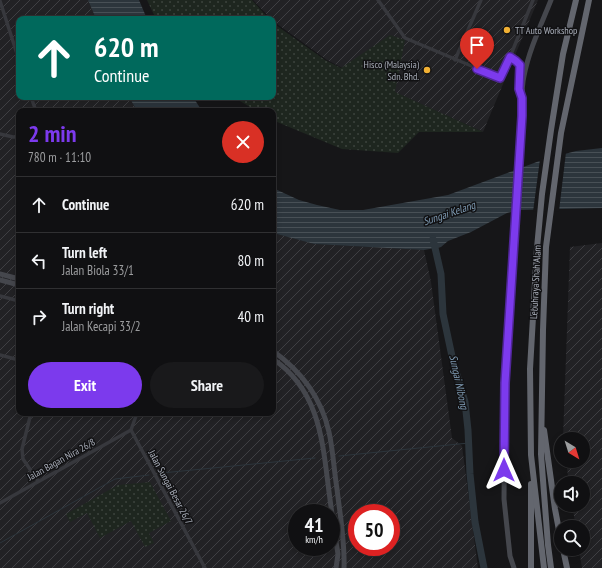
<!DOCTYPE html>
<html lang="en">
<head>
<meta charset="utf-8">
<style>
	:root { --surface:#101012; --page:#19191b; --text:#f1f3f6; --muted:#9c9d9f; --line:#303032; --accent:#7c3aed }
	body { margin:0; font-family:"PT Sans Narrow",sans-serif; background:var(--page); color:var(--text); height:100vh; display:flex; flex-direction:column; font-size:15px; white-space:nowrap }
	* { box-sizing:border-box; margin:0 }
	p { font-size:13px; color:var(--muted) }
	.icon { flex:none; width:22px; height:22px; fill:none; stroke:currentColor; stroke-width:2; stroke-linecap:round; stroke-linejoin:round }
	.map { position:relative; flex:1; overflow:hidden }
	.panel { position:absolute; left:16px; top:108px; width:260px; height:308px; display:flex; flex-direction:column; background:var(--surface); border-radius:8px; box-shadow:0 2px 6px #0003,0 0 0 1px var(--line) }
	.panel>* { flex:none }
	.top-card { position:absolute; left:16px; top:16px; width:260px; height:84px; border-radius:8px; box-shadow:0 2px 6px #0003,0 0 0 1px var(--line); background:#00695c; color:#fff; overflow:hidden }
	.needle { width:26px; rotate:142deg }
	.controls { position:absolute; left:554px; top:432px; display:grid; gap:8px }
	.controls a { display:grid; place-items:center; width:36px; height:36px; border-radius:50%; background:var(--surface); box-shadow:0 2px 6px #0003,0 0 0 1px var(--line); font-size:20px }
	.speed { position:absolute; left:288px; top:504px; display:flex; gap:8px; font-size:20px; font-weight:700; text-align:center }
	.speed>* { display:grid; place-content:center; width:52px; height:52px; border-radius:50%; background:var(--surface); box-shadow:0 2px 6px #0003,0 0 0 1px var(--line); line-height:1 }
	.speed small { font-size:10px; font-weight:400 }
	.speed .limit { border:6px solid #d22; background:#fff; color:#111 }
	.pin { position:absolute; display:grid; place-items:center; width:34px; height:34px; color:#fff; margin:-41px -17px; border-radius:50% 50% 50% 0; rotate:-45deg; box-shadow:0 0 4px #0007 }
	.pin .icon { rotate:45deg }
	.me { position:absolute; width:44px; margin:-22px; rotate:0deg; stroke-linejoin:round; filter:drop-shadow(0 0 3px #0008) }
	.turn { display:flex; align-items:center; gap:14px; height:84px; padding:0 12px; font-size:18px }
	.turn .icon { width:52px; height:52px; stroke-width:2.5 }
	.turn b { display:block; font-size:28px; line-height:34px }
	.round { display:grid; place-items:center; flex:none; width:42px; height:42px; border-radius:21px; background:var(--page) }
	.head { display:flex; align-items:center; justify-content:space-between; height:68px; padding:0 12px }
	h1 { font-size:24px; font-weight:800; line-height:30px; color:var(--accent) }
	.primary-button { display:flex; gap:8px; margin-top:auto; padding:8px 12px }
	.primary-button a { flex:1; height:46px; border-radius:24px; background:var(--accent); color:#fff; font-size:16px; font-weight:800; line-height:46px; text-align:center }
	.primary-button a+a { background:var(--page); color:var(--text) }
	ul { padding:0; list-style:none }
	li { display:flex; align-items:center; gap:12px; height:56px; padding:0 12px; border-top:1px solid var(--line) }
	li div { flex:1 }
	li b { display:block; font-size:15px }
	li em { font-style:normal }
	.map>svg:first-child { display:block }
	.industrial { fill:url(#industrial-furrows); fill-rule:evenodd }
	.grass { fill:url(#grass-dots) }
	.water { fill:url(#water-rules) }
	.pier { fill:#161618 }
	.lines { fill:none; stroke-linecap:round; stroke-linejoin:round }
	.stream { stroke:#2c353c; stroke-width:1 }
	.river { stroke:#2c353c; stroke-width:7 }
	.street { stroke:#37383d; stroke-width:3.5 }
	.secondary { stroke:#45474d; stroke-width:5 }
	.highway { stroke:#63666e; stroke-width:6 }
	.route-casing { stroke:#51269a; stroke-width:10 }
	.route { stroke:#7c3aed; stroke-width:7 }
	.poi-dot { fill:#f2b134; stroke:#111113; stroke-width:1.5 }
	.labels { text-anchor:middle; stroke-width:3; stroke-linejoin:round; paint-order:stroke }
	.poi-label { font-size:10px; fill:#a8adb8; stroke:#111113; text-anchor:start }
	.street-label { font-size:10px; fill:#a8adb8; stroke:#111113 }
	.water-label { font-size:11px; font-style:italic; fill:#7f9bb3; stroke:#111113 }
</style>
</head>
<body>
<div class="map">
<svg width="602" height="568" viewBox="0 0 602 568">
	<defs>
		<pattern id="industrial-furrows" width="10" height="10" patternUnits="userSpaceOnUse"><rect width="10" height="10" fill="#222225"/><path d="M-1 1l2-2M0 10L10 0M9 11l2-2" fill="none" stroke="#3f3f43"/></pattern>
		<pattern id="grass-dots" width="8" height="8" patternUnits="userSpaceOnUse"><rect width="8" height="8" fill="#1e261f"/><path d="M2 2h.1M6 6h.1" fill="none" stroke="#3c433d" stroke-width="1.8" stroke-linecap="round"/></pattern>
		<pattern id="water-rules" width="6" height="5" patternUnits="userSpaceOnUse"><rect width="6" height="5" fill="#2c353c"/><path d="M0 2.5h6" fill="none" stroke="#485056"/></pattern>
	</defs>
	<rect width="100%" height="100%" fill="#161618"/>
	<g class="industrial">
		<path d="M0 0H88L96 19H19V97H129L137 111H19V413H273V233L314 244 424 250 431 282 452 438 462 446 478 568H0ZM297 513H331V547H297ZM357 513H391V547H357Z"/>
		<path d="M253 0H538L483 132 356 75 327 60 273 21V19H271Z"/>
		<path d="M602 243V568H582L579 549H583V527H576L572 505H583V483H569L566 461H583V439H563L570 247Z"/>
	</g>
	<g class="grass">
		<path d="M147 0H252L269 19H156Z"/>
		<path d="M273 23 325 60 341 68 390 35 405 40 395 92 483 132H419L398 153 342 149 277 122 273 120V111H257L233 97H273Z"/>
		<path d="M150 482 171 521 149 533 154 543 145 547 131 521 100 538 87 513 70 522 66 514 118 485Z"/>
	</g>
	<g class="water">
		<path d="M88 0H139L147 19H96Z"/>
		<path d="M129 97H193L202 111H137Z"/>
		<path d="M602 148V208L519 210 507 213 471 232 448 241 441 247 424 250 314 244 273 233V188L299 200 317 205 340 210H363L448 195 542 160 576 151Z"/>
	</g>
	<path class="pier" d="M566 152 559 211 533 212 540 159Z"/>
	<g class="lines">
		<g class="stream">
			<path d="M339 456 469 443"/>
			<path d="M162 473 315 458"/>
			<path d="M0 543 115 479 149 475"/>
		</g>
		<path class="river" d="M433 239 441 274 443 314 453 361 465 402 468 430 470 474 475 522 484 568"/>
		<g class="street">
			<path d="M378 0 405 38 500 78 510 57 533 0"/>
			<path d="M0 1 19 60"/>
			<path d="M510 57C527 67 516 80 521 95"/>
			<path d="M455 60 481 0"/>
			<path d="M31 97 36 111"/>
			<path d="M0 134 13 137H19"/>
			<path d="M0 296 19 301"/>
			<path d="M0 355 19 360"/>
			<path d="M31 413 22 449 23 459 38 481"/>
			<path d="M137 413 131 430 205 568"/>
			<path d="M0 503 131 430"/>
		</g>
		<g class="secondary">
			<path d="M0 274 19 279"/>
			<path d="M0 280 19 285"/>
			<path d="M273 351C301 371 321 397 329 432 333 450 334 470 337 489 340 515 345 541 344 568"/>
			<path d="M273 359C317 389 322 435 328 484 331 507 334 531 338 554L336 568"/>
			<path d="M514 568 510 556 504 499 505 383 522 116C522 103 521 89 524 76 529 50 541 25 551 0"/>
		</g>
		<g class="highway">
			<path d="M544 430 555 509 561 541"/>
			<path d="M563 549 567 568"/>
			<path d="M531 568V484"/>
			<path d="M544 568 531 455 530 369 537 248 542 194 551 130 563 54 576 0"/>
			<path d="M551 568 548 545 541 454 543 330 546 247 561 133 589 0"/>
		</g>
	</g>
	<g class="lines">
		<defs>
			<path id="route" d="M477 69 500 78 510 57 516 61 520 65 519 89 522 98V116L505 383 504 470"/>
		</defs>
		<use href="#route" class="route-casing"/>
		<use href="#route" class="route"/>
	</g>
	<g class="poi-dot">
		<circle cx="507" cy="30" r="4"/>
		<circle cx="427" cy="70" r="4"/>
	</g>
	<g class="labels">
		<g class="poi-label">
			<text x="515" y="34">TT Auto Workshop</text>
			<text x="419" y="68" text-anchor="end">Hisco (Malaysia)<tspan x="419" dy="12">Sdn. Bhd.</tspan></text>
		</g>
		<g class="street-label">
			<text transform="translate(535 282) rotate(-87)" y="4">Lebuhraya Shah Alam</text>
			<text transform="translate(61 459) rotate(-29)" y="4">Jalan Bagan Nira 26/8</text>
			<text transform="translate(171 487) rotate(62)" y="4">Jalan Sungai Besar 26/7</text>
		</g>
		<g class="water-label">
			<text transform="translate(449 213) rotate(-19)" y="4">Sungai Kelang</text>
			<text transform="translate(459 382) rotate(78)" y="4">Sungai Nibong</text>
		</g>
	</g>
</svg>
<div class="controls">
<a><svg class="needle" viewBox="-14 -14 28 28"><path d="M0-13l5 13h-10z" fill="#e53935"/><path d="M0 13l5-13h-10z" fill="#9c9d9f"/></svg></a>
<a><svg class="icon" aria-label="sound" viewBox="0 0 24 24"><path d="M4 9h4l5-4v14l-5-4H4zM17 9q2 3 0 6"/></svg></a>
<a><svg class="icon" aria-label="search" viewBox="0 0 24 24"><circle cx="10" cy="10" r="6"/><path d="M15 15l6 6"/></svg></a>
</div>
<div class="speed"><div>41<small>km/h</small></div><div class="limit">50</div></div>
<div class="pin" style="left:477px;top:69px;background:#d93025"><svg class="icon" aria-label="arrive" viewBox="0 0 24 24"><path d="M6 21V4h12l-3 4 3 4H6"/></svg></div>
<svg class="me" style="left:504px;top:470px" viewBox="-20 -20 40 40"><path d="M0-17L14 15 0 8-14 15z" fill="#7c3aed" stroke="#fff" stroke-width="4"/></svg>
<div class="top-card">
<div class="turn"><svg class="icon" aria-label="ahead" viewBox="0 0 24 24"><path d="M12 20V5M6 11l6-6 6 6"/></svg><div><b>620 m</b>Continue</div></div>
</div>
<section class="panel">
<div class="head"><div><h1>2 min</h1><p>780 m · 11:10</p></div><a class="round" style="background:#d93025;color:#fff"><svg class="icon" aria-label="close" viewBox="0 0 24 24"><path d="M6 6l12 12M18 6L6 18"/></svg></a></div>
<ul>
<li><svg class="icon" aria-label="ahead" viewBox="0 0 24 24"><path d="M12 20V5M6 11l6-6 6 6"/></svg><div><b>Continue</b></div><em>620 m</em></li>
<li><svg class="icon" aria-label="left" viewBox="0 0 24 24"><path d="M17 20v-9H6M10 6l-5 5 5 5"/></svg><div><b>Turn left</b><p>Jalan Biola 33/1</p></div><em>80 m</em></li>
<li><svg class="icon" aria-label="right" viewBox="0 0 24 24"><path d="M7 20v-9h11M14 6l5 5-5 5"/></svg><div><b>Turn right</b><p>Jalan Kecapi 33/2</p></div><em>40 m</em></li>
</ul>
<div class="primary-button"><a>Exit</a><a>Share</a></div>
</section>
</div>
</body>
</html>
